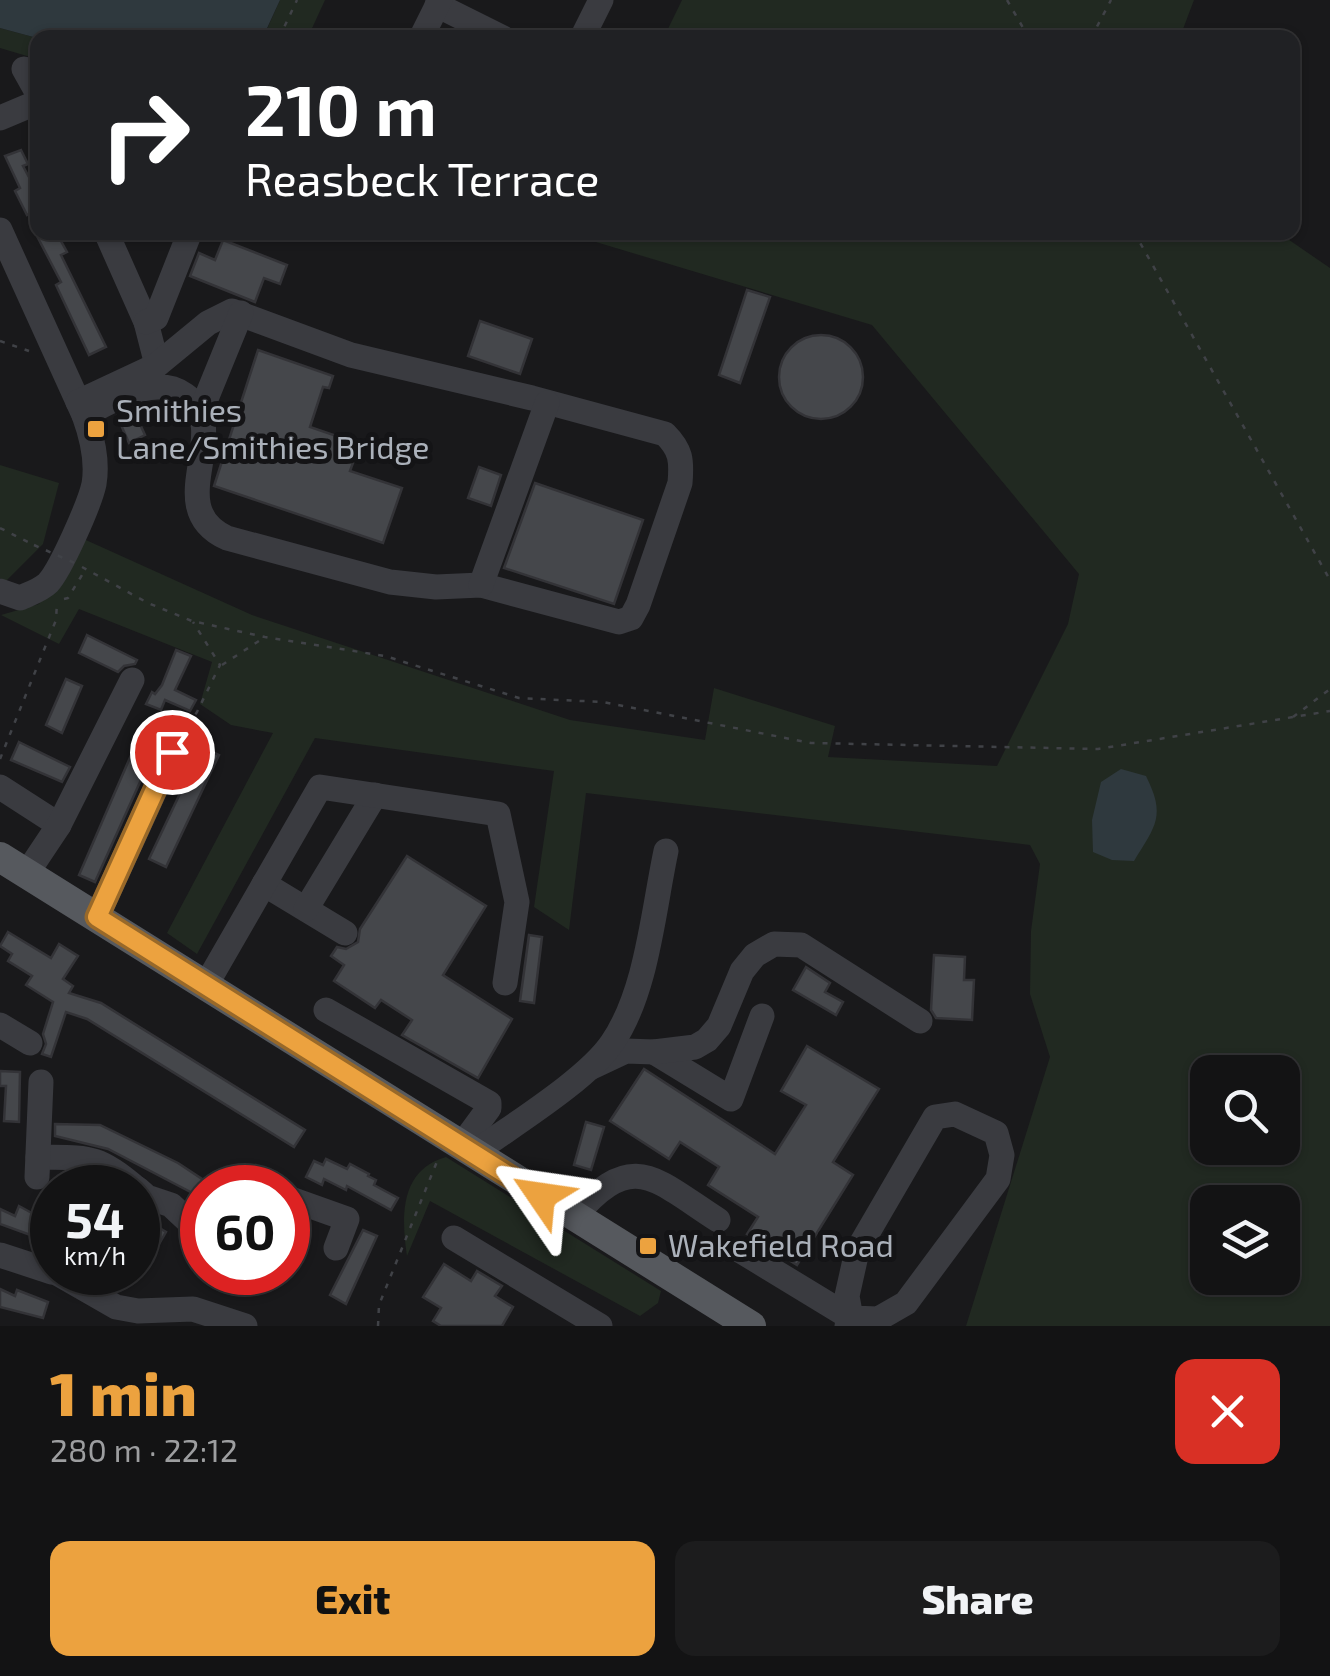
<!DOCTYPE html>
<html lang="en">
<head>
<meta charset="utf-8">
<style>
	:root { --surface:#131314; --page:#1c1c1d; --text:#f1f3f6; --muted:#9d9ea0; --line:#323234; --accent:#eca23f }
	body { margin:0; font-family:"Exo 2",sans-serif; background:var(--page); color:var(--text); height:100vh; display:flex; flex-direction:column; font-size:38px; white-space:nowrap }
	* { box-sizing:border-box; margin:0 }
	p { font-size:32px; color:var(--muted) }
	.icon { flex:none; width:55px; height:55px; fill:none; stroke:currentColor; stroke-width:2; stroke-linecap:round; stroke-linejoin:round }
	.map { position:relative; height:1326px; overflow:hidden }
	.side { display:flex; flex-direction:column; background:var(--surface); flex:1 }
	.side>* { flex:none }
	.banner { position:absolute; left:30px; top:30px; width:1270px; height:210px; border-radius:20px; box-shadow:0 2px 8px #0004,0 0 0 2px var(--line); background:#202124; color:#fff; overflow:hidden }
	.controls { position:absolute; left:1190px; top:1055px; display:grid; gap:20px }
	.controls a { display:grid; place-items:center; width:110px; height:110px; border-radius:20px; background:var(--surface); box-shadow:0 2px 8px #0004,0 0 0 2px var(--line); font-size:50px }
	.speed { position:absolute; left:30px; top:1165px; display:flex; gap:20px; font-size:50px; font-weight:700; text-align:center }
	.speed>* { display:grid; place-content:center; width:130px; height:130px; border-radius:50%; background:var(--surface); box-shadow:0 2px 8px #0004,0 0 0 2px var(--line); line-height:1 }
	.speed small { font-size:25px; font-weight:400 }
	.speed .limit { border:15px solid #d22; background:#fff; color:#111 }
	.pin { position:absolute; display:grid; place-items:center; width:85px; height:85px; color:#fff; margin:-42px; border:5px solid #fff; border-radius:50%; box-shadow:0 2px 10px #0007 }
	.me { position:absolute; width:110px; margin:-55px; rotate:302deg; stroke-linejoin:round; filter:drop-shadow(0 0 8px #0008) }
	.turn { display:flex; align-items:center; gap:35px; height:210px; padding:0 50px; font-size:45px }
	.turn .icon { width:130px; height:130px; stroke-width:2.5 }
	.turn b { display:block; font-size:70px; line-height:85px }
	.round { display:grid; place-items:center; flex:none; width:105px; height:105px; border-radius:20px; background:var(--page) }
	.overview { display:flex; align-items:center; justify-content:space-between; height:170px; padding:0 50px }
	h1 { font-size:60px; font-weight:800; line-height:75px; color:var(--accent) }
	.button { display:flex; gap:20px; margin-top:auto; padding:20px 50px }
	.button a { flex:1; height:115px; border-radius:20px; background:var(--accent); color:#111; font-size:40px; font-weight:800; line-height:115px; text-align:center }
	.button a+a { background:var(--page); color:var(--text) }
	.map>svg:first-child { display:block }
	.green { fill:#212921; fill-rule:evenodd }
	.water { fill:#2f393e }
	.building { fill:#45474b; stroke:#333337; stroke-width:2.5 }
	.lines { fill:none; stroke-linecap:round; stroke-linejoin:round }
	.path { stroke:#404247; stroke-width:2.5; stroke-dasharray:5 8; stroke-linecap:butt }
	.minor { stroke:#3a3b40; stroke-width:25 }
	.major { stroke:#56595e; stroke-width:30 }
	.path-bridge { stroke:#404247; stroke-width:2.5; stroke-dasharray:5 8; stroke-linecap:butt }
	.route-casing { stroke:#996929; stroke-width:25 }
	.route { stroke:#eca23f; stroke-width:18 }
	.poi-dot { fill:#eca23f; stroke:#141416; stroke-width:4 }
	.labels { text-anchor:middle; stroke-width:10; stroke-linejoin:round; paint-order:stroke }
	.poi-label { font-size:32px; fill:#abb1ba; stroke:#141416; text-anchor:start }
</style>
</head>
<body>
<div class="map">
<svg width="1330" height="1326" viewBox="0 0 1330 1326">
	<rect width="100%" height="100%" fill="#19191b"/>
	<g class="green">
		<path d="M280 0H325L308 37 263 38Z"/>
		<path d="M682 0H1194L1180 37H664Z"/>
		<path d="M0 28 37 38V59L0 48Z"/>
		<path d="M566 233H1279L1330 268V1326H966L1050 1057 1030 994 1031 931 1040 864 1030 845 586 793 569 930 534 907 554 771 315 738 197 954 167 933 273 733 231 725 200 704 212 662 79 609 59 644 1 615 39 604 77 536 252 615 570 720 705 740 714 688 835 726 828 757 997 766 1068 624 1079 574 872 325ZM1208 1072H1282V1148H1208ZM1208 1202H1282V1278H1208Z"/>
		<path d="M0 465 59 483 43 544 6 581 0 578Z"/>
		<path d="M446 1157 661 1291 658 1303 640 1316 430 1201 407 1256C401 1216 400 1170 446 1157Z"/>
	</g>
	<g class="water">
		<path d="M0 0H280L263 37 37 38 0 28Z"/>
		<path d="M1121 769 1146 776C1166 816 1156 825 1134 861L1112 860 1093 852 1092 820 1101 782Z"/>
	</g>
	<g class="building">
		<path d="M21 150 28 164 23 166 38 194V209L27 215 15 191 20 188 5 156Z"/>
		<path d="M45 232H56L67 252 61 255 106 347 89 355 56 285 61 282 37 236Z"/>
		<path d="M223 240 287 265 280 284 264 278 255 302 190 276 199 253 215 260Z"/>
		<path d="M747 290 770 297 740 383 719 375Z"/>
		<path d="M480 321 532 339 520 374 468 356Z"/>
		<circle cx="821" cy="377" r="42"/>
		<path d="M258 350 333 376 329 388 323 387 310 427 360 444 350 471 402 488 383 543 214 486Z"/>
		<path d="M133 409 145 435 129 443 117 416Z"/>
		<path d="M479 467 501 475 491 506 468 498Z"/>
		<path d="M535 483 643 520 614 604 504 568Z"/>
		<path d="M87 635 137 660 135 664 124 666 118 672 79 653Z"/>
		<path d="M176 650 191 656 175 690 196 700 190 711 165 700 161 710 146 704 152 692 155 694 162 685Z"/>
		<path d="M66 679 82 686 62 733 46 725Z"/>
		<path d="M145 723 163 731 95 882 79 875Z"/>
		<path d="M19 742 70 767 62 782 11 760Z"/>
		<path d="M202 747 219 755 166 867 149 859Z"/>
		<path d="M407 856 486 906 443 975 512 1019 478 1078 402 1035 412 1020 381 1000 375 1008 334 981 344 965 331 956 337 947 346 949 358 942 360 929Z"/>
		<path d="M8 932 51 958 59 944 78 956 63 979 73 986 69 993 101 1003 305 1130 294 1147 87 1019 66 1012 51 1057 42 1054 46 1044 43 1034 53 1002 26 985 32 976 8 961 12 954 0 946Z"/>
		<path d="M529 935 542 937 534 1003 520 1001Z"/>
		<path d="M934 955 965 957 964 980H974L972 1020 936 1018 931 1010Z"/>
		<path d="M806 967 830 983 825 992 843 1002 836 1015 793 990Z"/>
		<path d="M807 1046 879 1089 833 1162 853 1175 797 1265 747 1234 758 1217 708 1185 719 1167 680 1142 669 1159 610 1121 644 1069 775 1154 806 1105 781 1091Z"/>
		<path d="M0 1071 20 1072 19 1122 4 1121 6 1086H0Z"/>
		<path d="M586 1122 604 1127 591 1170 574 1165Z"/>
		<path d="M55 1124 100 1125 178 1163 202 1179V1198L108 1149 55 1136Z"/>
		<path d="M326 1159 347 1169 350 1164 369 1174 368 1176 376 1180 374 1185 398 1198 391 1210 347 1186 346 1190 324 1179 322 1185 306 1177 314 1161 323 1165Z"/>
		<path d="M19 1206 52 1224 47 1241 0 1224V1209L15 1216Z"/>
		<path d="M148 1221 166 1232 151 1258 146 1256 138 1271V1240Z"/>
		<path d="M363 1230 377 1236 346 1304 330 1295Z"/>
		<path d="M444 1264 471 1281 477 1271 502 1286 495 1296 513 1307 502 1326H441L433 1321 441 1308 423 1297Z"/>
		<path d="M0 1289 15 1296 17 1290 48 1302 43 1318 0 1307Z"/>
	</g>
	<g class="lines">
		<g class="path">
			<path d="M1007 0 1029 38"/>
			<path d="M279 38 297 0"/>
			<path d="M1091 38 1111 0"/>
			<path d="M1134 232 1330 580"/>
			<path d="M0 341 29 351"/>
			<path d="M0 528 34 545"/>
			<path d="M82 567 148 603 192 621 265 637 385 656 519 698 603 702 811 743 1098 749 1330 711"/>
			<path d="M64 599 68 598 85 570"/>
			<path d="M222 665 265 637"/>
			<path d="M1293 717 1330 689"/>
			<path d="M181 736 197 712 220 665 193 622"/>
			<path d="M0 759 56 620 57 602"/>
			<path d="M378 1326 379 1305 438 1159"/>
		</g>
		<g class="minor">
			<path d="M437 5 503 38"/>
			<path d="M421 38 440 0"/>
			<path d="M582 38 601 0"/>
			<path d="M24 69 38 94"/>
			<path d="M0 118 38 102"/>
			<path d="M0 230 84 415C92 437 98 460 94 484 90 503 61 569 48 583 41 590 29 594 20 598L0 591"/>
			<path d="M106 232 146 322 157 365"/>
			<path d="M146 322 156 318 190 232"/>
			<path d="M78 402 157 365 208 323 232 311 351 355 532 398 665 434C681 450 682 460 680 483L638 605 631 618 619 622 481 585 436 587 390 582 227 538C159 507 236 431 185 395 154 373 113 401 84 415"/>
			<path d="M201 411 241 313"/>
			<path d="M481 585 547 403"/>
			<path d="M0 787 59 825"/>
			<path d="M27 873 59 825 132 680"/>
			<path d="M264 884 345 933"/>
			<path d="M306 909 375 795"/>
			<path d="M97 917 172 753"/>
			<path d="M206 985 320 787 498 814 517 902 505 983"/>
			<path d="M326 1010 489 1103V1108L461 1146"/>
			<path d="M0 1025 30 1043"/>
			<path d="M654 1052 731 1099 762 1016"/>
			<path d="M592 1067 626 1051 654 1052 695 1047 707 1040 719 1026 742 971 755 955 774 944 801 945 920 1021"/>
			<path d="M473 1154C511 1126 587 1080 612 1043 647 992 653 912 666 851"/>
			<path d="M38 1157C87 1158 97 1154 136 1188"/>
			<path d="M37 1177 41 1082"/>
			<path d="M138 1189 147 1197 171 1205 202 1234"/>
			<path d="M288 1198 347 1219 336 1248"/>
			<path d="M574 1217C633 1148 654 1179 718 1220"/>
			<path d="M454 1238 600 1326"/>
			<path d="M741 1251 851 1318 878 1319 906 1303 998 1179 1002 1155 996 1133 955 1114 935 1117 857 1251 847 1296 851 1318 847 1326"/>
			<path d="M0 1255 52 1272"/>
			<path d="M55 1272 116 1307 138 1311 193 1309 245 1326"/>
		</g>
		<path class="major" d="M0 857 751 1326"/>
		<path class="path-bridge" d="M34 545 77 564"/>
	</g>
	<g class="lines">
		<defs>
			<path id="route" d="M172 752 97 917 541 1196"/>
		</defs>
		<use href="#route" class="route-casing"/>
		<use href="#route" class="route"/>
	</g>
	<g class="poi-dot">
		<rect x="86" y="419" width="20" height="20" rx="5"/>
		<rect x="638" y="1236" width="20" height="20" rx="5"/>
	</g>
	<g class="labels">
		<g class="poi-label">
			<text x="116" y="422">Smithies<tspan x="116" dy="37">Lane/Smithies Bridge</tspan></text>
			<text x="668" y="1257">Wakefield Road</text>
		</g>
	</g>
</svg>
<div class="controls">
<a><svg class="icon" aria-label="search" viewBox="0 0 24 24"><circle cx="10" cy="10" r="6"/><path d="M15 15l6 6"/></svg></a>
<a><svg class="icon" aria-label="layers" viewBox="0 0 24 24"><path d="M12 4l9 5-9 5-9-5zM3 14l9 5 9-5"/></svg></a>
</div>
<div class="speed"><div>54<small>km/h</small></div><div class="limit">60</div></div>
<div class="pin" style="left:172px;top:752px;background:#d93025"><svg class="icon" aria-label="arrive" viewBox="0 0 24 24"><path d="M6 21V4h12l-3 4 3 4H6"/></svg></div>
<svg class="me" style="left:541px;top:1196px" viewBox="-20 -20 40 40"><path d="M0-17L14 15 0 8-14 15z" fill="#eca23f" stroke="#fff" stroke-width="4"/></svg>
<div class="banner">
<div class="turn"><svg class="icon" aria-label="right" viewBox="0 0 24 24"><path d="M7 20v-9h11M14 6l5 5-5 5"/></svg><div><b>210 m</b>Reasbeck Terrace</div></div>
</div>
</div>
<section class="side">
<div class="overview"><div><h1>1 min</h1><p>280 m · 22:12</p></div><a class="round" style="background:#d93025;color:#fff"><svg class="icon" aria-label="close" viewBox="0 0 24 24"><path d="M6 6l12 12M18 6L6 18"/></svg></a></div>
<div class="button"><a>Exit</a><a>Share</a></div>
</section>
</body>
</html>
